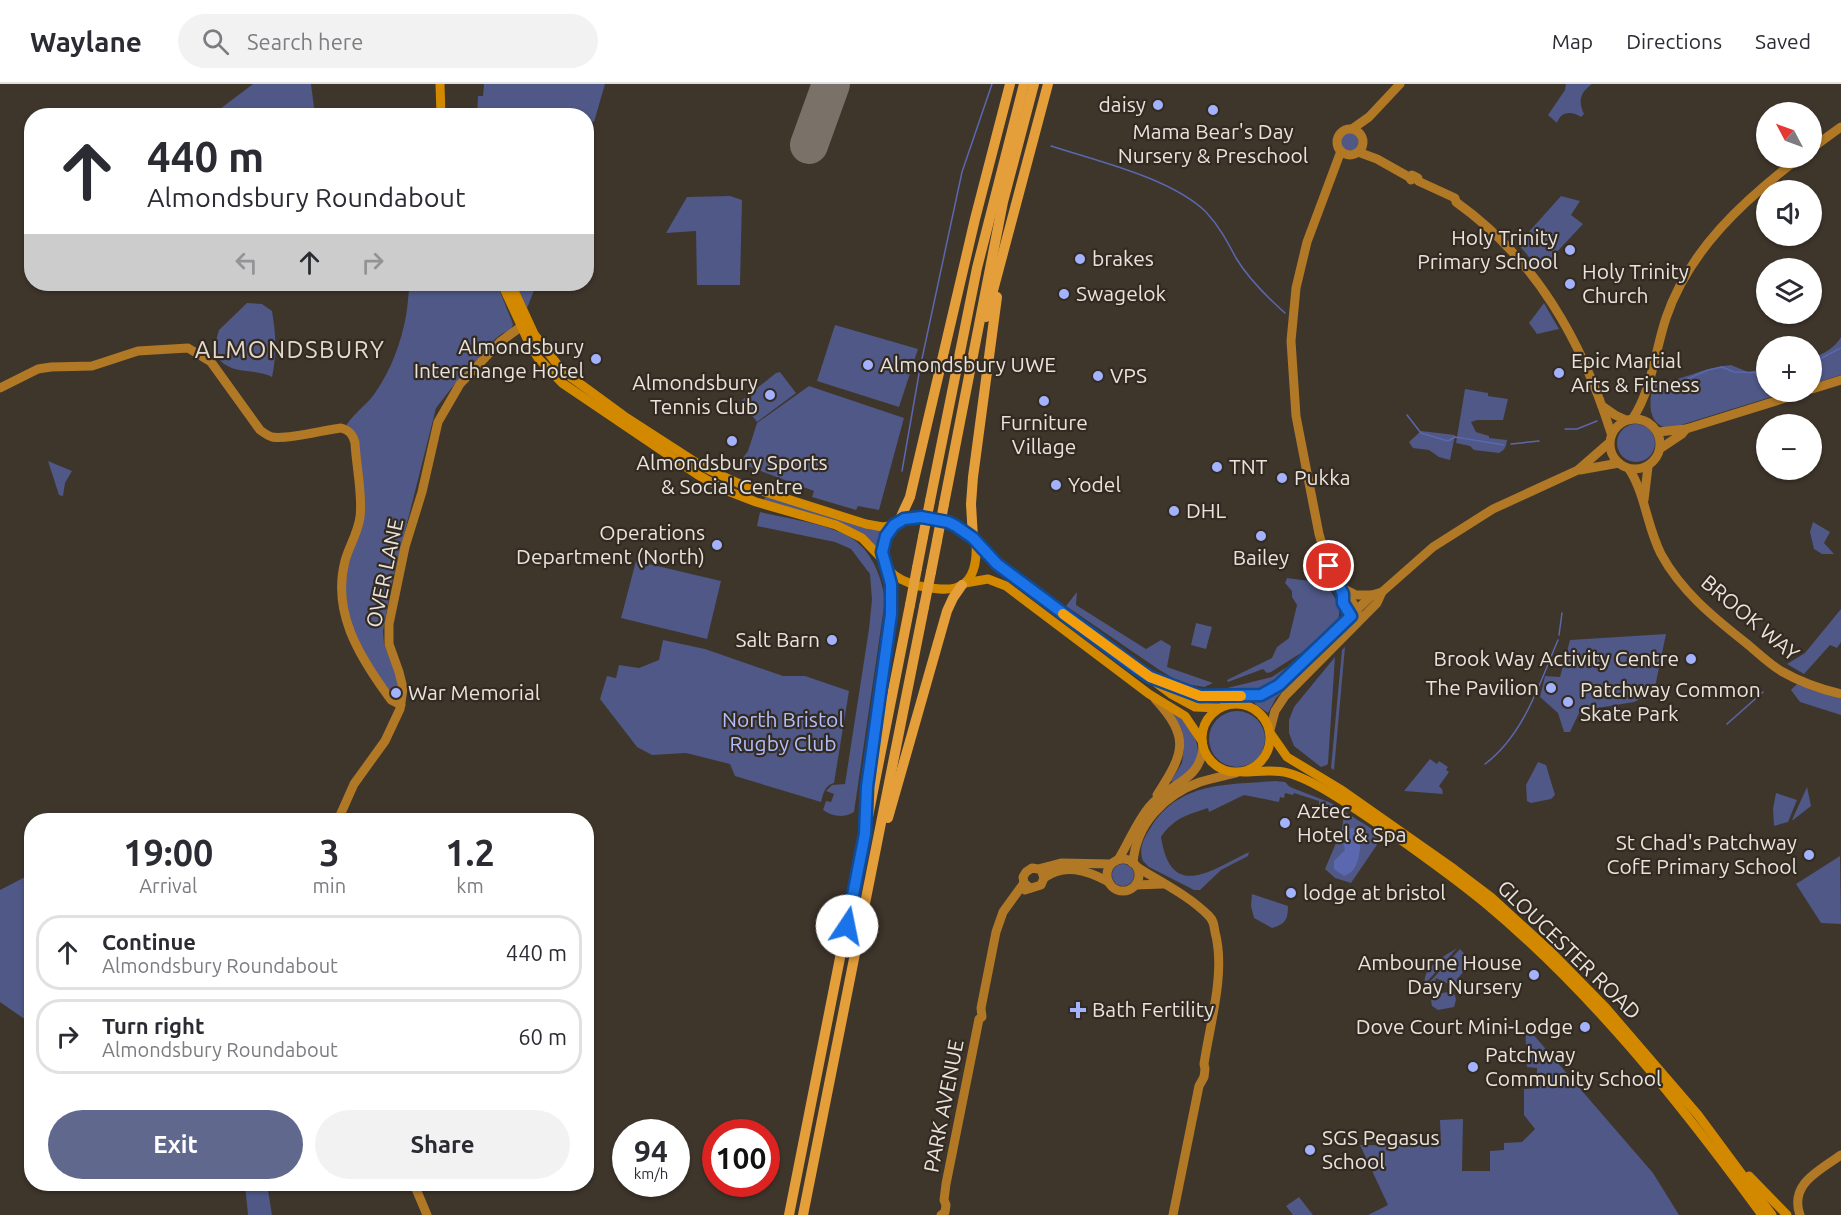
<!DOCTYPE html>
<html lang="en">
<head>
<meta charset="utf-8">
<style>
	:root { --surface:#fff; --page:#f2f2f3; --text:#2b2b33; --muted:#7c7c81; --line:#e1e1e2; --accent:#61688e }
	body { margin:0; font-family:Ubuntu,sans-serif; background:var(--page); color:var(--text); height:100vh; display:flex; flex-direction:column; font-size:22px; white-space:nowrap }
	* { box-sizing:border-box; margin:0 }
	p { font-size:20px; color:var(--muted) }
	.icon { flex:none; width:33px; height:33px; fill:none; stroke:currentColor; stroke-width:2; stroke-linecap:round; stroke-linejoin:round }
	.map { position:relative; flex:1; overflow:hidden }
	.panel { position:absolute; left:24px; top:729px; width:570px; height:378px; display:flex; flex-direction:column; background:var(--surface); border-radius:24px; box-shadow:0 2px 4px #0004 }
	.panel>* { flex:none }
	.banner { position:absolute; left:24px; top:24px; width:570px; height:183px; border-radius:24px; box-shadow:0 2px 4px #0004; background:#fff; color:var(--text); overflow:hidden }
	.needle { width:39px; rotate:311deg }
	.fabs { position:absolute; left:1756px; top:18px; display:grid; gap:12px }
	.fabs a { display:grid; place-items:center; width:66px; height:66px; border-radius:50%; background:var(--surface); box-shadow:0 2px 4px #0004; font-size:30px }
	.speed { position:absolute; left:612px; top:1035px; display:flex; gap:12px; font-size:30px; font-weight:700; text-align:center }
	.speed>* { display:grid; place-content:center; width:78px; height:78px; border-radius:50%; background:var(--surface); box-shadow:0 2px 4px #0004; line-height:1 }
	.speed small { font-size:15px; font-weight:400 }
	.speed .limit { border:9px solid #d22; background:#fff; color:#111 }
	.pin { position:absolute; display:grid; place-items:center; width:51px; height:51px; color:#fff; margin:-26px; border:3px solid #fff; border-radius:50%; box-shadow:0 2px 6px #0007 }
	.me { position:absolute; width:66px; margin:-33px; rotate:11deg; stroke-linejoin:round; filter:drop-shadow(0 0 4px #0008) }
	.turn { display:flex; align-items:center; gap:21px; height:126px; padding:0 24px; font-size:27px }
	.turn .icon { width:78px; height:78px; stroke-width:2.5 }
	.turn b { display:block; font-size:42px; line-height:51px }
	.lanes { display:flex; align-items:center; height:57px; padding:0 24px; background:#0003; justify-content:center; gap:30px; direction:ltr }
	.lanes .off { opacity:.35 }
	.eta { display:flex; justify-content:space-evenly; align-items:center; height:102px; text-align:center }
	.eta b { font-size:36px; font-weight:700; line-height:42px }
	.action { display:flex; gap:12px; margin-top:auto; padding:12px 24px }
	.action a { flex:1; height:69px; border-radius:36px; background:var(--accent); color:#fff; font-size:24px; font-weight:700; line-height:69px; text-align:center }
	.action a+a { background:var(--page); color:var(--text) }
	ul { padding:0; list-style:none }
	li { display:flex; align-items:center; gap:18px; height:75px; margin:0 12px 9px; padding:0 12px; border:3px solid var(--line); border-radius:24px }
	li div { flex:1 }
	li b { display:block; font-size:22px }
	li em { font-style:normal }
	header { display:flex; align-items:center; gap:36px; box-sizing:border-box; height:84px; padding:0 30px; background:var(--surface); border-bottom:2px solid var(--line) }
	header strong { font-size:28px }
	nav { display:flex; gap:33px; margin-inline-start:auto; font-size:21px }
	.search { width:420px; height:54px; background:var(--page); display:flex; align-items:center; gap:15px; box-sizing:border-box; padding:0 21px; border-radius:33px; color:var(--muted); font-size:22px }
	.map>svg:first-child { display:block }
	.green { fill:#4f5886 }
	.water { fill:#5b67af }
	.lines { fill:none; stroke-linecap:round; stroke-linejoin:round }
	.stream { stroke:#5b67af; stroke-width:1.5 }
	.runway { stroke:#7a7269; stroke-width:38 }
	.secondary { stroke:#b17825; stroke-width:9 }
	.primary { stroke:#d28900; stroke-width:9 }
	.highway { stroke:#e49e3a; stroke-width:10 }
	.highway-bridge { stroke:#e49e3a; stroke-width:10 }
	.route-casing { stroke:#114b97; stroke-width:15 }
	.route { stroke:#1a73e8; stroke-width:10 }
	.slow { stroke:#f59e0b; stroke-width:10 }
	.poi-dot { fill:#a3b2fd; stroke:#332b21; stroke-width:2 }
	.labels { text-anchor:middle; stroke-width:4.5; stroke-linejoin:round; paint-order:stroke }
	.poi-label { font-size:21px; fill:#e9e3dd; stroke:#332b21; text-anchor:start }
	.street-label { font-size:21px; fill:#e9e3dd; stroke:#332b21 }
	.park-label { font-size:21px; fill:#b2befb; stroke:#332b21 }
	.quarter-label { font-size:24px; letter-spacing:1.5px; fill:#e4d9cc; stroke:#332b21 }
</style>
</head>
<body>
<header>
<strong>Waylane</strong>
<div class="search"><svg class="icon" aria-label="search" viewBox="0 0 24 24"><circle cx="10" cy="10" r="6"/><path d="M15 15l6 6"/></svg>Search here</div>
<nav><a>Map</a><a>Directions</a><a>Saved</a></nav>
</header>
<div class="map">
<svg width="1841" height="1131" viewBox="0 0 1841 1131">
	<rect width="100%" height="100%" fill="#3e352b"/>
	<g class="green">
		<path d="M253 0H311L315 31H212Z"/>
		<path d="M484 0H605L594 38 587 37 586 32 477 31 478 12H483Z"/>
		<path d="M1566 0H1592C1580 9 1578 16 1584 30L1581 33C1572 27 1561 27 1557 39L1548 31 1565 6Z"/>
		<circle cx="1350" cy="58" r="9"/>
		<path d="M730 112 742 116 740 201H697L696 147 666 149 687 113Z"/>
		<path d="M1561 112 1580 117 1571 131 1583 140 1540 186 1518 160Z"/>
		<path d="M410 200H497L513 240 511 246C488 253 486 274 471 279L436 324 392 499 383 547 384 560 399 597 398 613 393 614 357 562 341 506 357 449 356 359 345 344C351 331 366 322 375 309 391 286 401 259 406 232 408 221 408 210 410 200Z"/>
		<path d="M516 200H535V204L527 224Z"/>
		<path d="M247 219 262 220 272 227C276 250 277 270 272 293 258 285 240 290 226 281 221 279 216 271 213 267L219 246Z"/>
		<path d="M1544 219 1559 245 1537 250 1529 239Z"/>
		<path d="M835 241 918 265 899 323 817 297Z"/>
		<path d="M1841 253V291L1812 300V274C1822 271 1836 263 1841 253Z"/>
		<path d="M1731 281 1748 288 1767 284V308H1787L1671 344C1647 344 1648 315 1654 300 1681 297 1704 283 1731 281Z"/>
		<path d="M780 288 796 309 757 338 741 317 776 289Z"/>
		<path d="M809 302 904 334 879 426 858 422 856 426 812 413 814 407 739 379 748 367 757 339Z"/>
		<path d="M1465 305 1488 309V312L1508 315 1503 336H1477L1471 338 1476 348 1489 352V354L1507 356C1506 363 1505 366 1499 369L1474 366 1470 362 1456 359Z"/>
		<circle cx="1636" cy="359" r="19"/>
		<path d="M1421 347 1455 351 1450 376 1439 373 1429 366 1413 364 1409 358Z"/>
		<path d="M48 377 72 387 65 399 63 412 59 411Z"/>
		<path d="M766 411 873 446H886L879 466 863 451 764 416Z"/>
		<path d="M760 428C788 435 835 440 857 458 874 472 882 496 885 516L854 728C844 734 833 733 823 726L826 717 831 718 834 710 826 707 832 701 845 700 869 545 872 516 870 490 851 465 835 458 757 442Z"/>
		<path d="M1813 438 1830 448 1824 459 1834 470H1822L1814 465 1810 448Z"/>
		<path d="M636 477 721 497 707 555 621 534Z"/>
		<path d="M1287 494 1324 499C1333 508 1344 526 1337 537L1301 569 1271 588 1267 589 1263 585 1228 598 1227 596 1272 574 1277 563 1289 554 1297 521 1292 513V507L1285 499Z"/>
		<path d="M1077 508 1076 521 1146 565 1161 556 1171 562 1167 583 1213 599 1204 603 1181 599 1158 585 1066 522Z"/>
		<path d="M1841 525V558L1837 564 1830 561 1804 590 1787 580 1805 569Z"/>
		<path d="M1352 538 1276 614 1268 629 1255 620V618L1276 611Z"/>
		<path d="M1196 539 1212 543 1206 565 1191 561Z"/>
		<path d="M1666 550 1654 608 1634 618 1580 627 1570 648H1564L1558 629 1540 613 1545 592 1560 593 1570 556Z"/>
		<path d="M663 556 705 565 783 592H805L849 607 834 699C825 701 823 710 821 718L735 692 730 680 686 669 652 671 637 663 600 615 607 592 616 594 619 581 639 584 659 576Z"/>
		<path d="M1345 563 1334 686 1331 684 1342 566Z"/>
		<path d="M1335 573 1328 679 1327 681 1321 683 1294 662 1289 649V636L1294 623Z"/>
		<path d="M1299 575C1265 609 1257 607 1211 608L1272 593Z"/>
		<path d="M1797 600 1841 615V631L1800 618 1791 606Z"/>
		<path d="M1169 625C1186 636 1209 662 1192 684 1188 690 1179 694 1174 699L1171 697 1182 679 1184 663 1181 644Z"/>
		<circle cx="1237" cy="655" r="28"/>
		<path d="M1430 675 1437 680 1439 677 1448 683 1446 686 1449 688 1439 702 1442 705 1443 710 1404 707Z"/>
		<path d="M1538 678 1546 681 1555 711 1551 715 1531 719 1527 717 1526 701Z"/>
		<path d="M1275 697 1285 698 1290 703 1331 719 1383 752 1351 799 1335 794 1325 785 1342 745 1344 730 1319 726V717L1294 709 1293 711 1285 709 1284 714 1280 713 1279 718 1244 711 1209 728 1208 724C1187 731 1174 734 1161 753 1171 817 1210 787 1249 768L1248 772 1221 786 1200 806H1194L1149 783 1143 777C1138 764 1144 754 1151 743 1180 697 1228 701 1275 697Z"/>
		<path d="M1807 703 1811 722 1793 736H1792Z"/>
		<path d="M1776 709 1797 716 1788 738 1774 742 1773 725Z"/>
		<path d="M1840 772 1841 840 1821 839 1796 800Z"/>
		<circle cx="1123" cy="791" r="11"/>
		<path d="M27 792 32 833 31 935 23 934 0 918V806Z"/>
		<path d="M1252 810 1288 822C1288 836 1285 840 1272 844L1254 834 1251 822Z"/>
		<path d="M1457 864 1425 900C1422 883 1445 872 1457 864Z"/>
		<path d="M1460 865 1471 878 1456 897 1461 901 1459 905 1436 894 1433 906 1427 901Z"/>
		<path d="M1449 908 1455 911 1456 916 1454 923 1438 926 1432 922 1431 916 1434 910Z"/>
		<path d="M1525 941 1653 1089 1679 1131H1368L1388 1121 1360 1061 1441 1062 1440 1036 1463 1035 1462 1087H1490V1067L1504 1066V1059L1522 1058 1535 1045 1524 1031V1005L1537 1004V984L1527 983Z"/>
		<path d="M245 1100H267L272 1131H248Z"/>
		<path d="M1299 1113 1313 1131H1293L1286 1122Z"/>
	</g>
	<path class="water" d="M1352 744 1361 747 1362 750C1359 765 1361 787 1344 792L1334 785V777L1345 766 1342 754 1349 745Z"/>
	<g class="lines">
		<g class="stream">
			<path d="M1051 62C1097 77 1171 94 1206 128 1219 142 1227 157 1236 174 1248 194 1267 213 1285 229"/>
			<path d="M1812 279 1841 264"/>
			<path d="M1655 309 1708 286 1722 283 1734 288 1767 289"/>
			<path d="M1407 331 1421 349 1448 357 1455 353 1504 361"/>
			<path d="M1565 345H1577L1597 337"/>
			<path d="M1511 360 1539 357"/>
			<path d="M902 387 920 284 962 88 992 0"/>
			<path d="M1559 551 1562 529"/>
			<path d="M1727 640 1763 608"/>
			<path d="M1485 680C1524 651 1540 598 1558 556"/>
		</g>
		<path class="runway" d="M809 61 831 0"/>
		<g class="secondary">
			<path d="M1352 45 1369 33 1400 0"/>
			<circle cx="1350" cy="58" r="13"/>
			<path d="M1812 64 1841 43"/>
			<path d="M1341 67 1307 158 1296 204 1291 257 1296 332 1319 450 1330 486 1343 510 1353 519 1360 535"/>
			<path d="M1358 68 1377 75 1409 93 1411 96"/>
			<path d="M1409 93 1412 91 1418 94V97L1455 114 1456 118C1536 175 1582 257 1611 349"/>
			<path d="M0 304 38 285 51 283 92 282 138 267 188 264 211 278 260 346C264 349 268 352 272 353 287 356 324 346 341 344 349 346 353 350 355 359 356 381 363 412 360 433 358 449 349 462 345 477 332 527 358 570 386 609L391 616 401 621"/>
			<path d="M1812 305 1841 296"/>
			<path d="M1602 322 1615 331 1626 336"/>
			<path d="M1633 334C1652 305 1655 267 1666 234 1689 166 1744 116 1799 74"/>
			<circle cx="1635" cy="360" r="25"/>
			<path d="M1658 348 1686 345 1805 308"/>
			<path d="M1661 364 1682 350 1686 345"/>
			<path d="M1629 385C1645 409 1647 443 1661 470 1681 507 1713 533 1746 559 1757 568 1768 579 1781 587 1800 598 1820 605 1841 610"/>
			<path d="M1580 386 1619 379"/>
			<path d="M1644 416 1648 383"/>
			<path d="M1344 505 1356 511H1372"/>
			<path d="M1343 510C1343 521 1345 530 1356 534"/>
			<path d="M1152 594 1205 613 1254 612 1268 609 1279 601 1372 511 1382 508"/>
			<path d="M1155 615C1191 654 1184 669 1157 711"/>
			<path d="M1270 646 1275 627 1285 612 1377 519 1382 508 1433 463 1493 425 1578 386 1609 359"/>
			<path d="M338 736 354 700 385 657 400 625 403 604 399 588 389 560V540L405 463 422 408 438 338 460 300 500 258 526 239"/>
			<circle cx="1123" cy="791" r="16"/>
			<path d="M1118 776C1129 758 1136 739 1149 723 1168 699 1201 698 1203 662"/>
			<path d="M1133 779C1136 740 1164 711 1200 698 1212 694 1224 692 1236 689"/>
			<path d="M1137 783C1162 799 1188 811 1209 832 1214 837 1214 842 1215 848 1226 888 1210 939 1204 980L1205 985 1204 993 1199 1002 1173 1131"/>
			<path d="M1044 794C1064 779 1086 786 1107 797"/>
			<path d="M1136 801 1163 800"/>
			<path d="M1030 804 1024 799 1023 793 1026 788 1032 784 1038 785 1061 779 1111 780"/>
			<path d="M1025 806 1041 801 1044 794 1042 788"/>
			<path d="M414 1100 427 1131"/>
			<path d="M941 1131 945 1128 946 1121 944 1116 946 1100 979 935 982 933 981 924 996 848 1003 828 1024 799"/>
			<path d="M1800 1131C1789 1100 1819 1087 1841 1071"/>
		</g>
		<g class="primary">
			<path d="M440 0 441 32"/>
			<path d="M502 200 530 261 538 274 562 299 698 391 725 406 756 418 836 441 862 454 882 475"/>
			<path d="M511 200 534 250 557 280 568 291 624 332 703 383 740 400 866 440 883 443 894 441"/>
			<path d="M976 458C977 475 975 499 955 504 943 507 931 504 919 502 896 496 873 482 885 454 888 448 893 441 900 437 915 428 943 435 957 442 973 451 985 467 997 480L1171 610 1195 623 1219 624"/>
			<path d="M965 499 988 495 1006 502 1149 610 1185 632 1202 657"/>
			<circle cx="1236" cy="654" r="34"/>
			<path d="M1271 650 1287 673 1340 705 1454 785 1491 813 1550 867 1606 924 1698 1031 1772 1131"/>
			<path d="M1243 688C1257 688 1274 685 1288 689 1318 697 1367 733 1394 751 1425 773 1456 795 1485 819 1592 908 1680 1019 1762 1131"/>
			<path d="M1749 1092 1787 1131"/>
		</g>
		<g class="highway">
			<path d="M986 233 1048 0"/>
			<path d="M930 417 977 184 1024 0"/>
			<path d="M944 420 1003 118 1034 0"/>
			<path d="M899 437 910 413 975 135 1010 0"/>
			<path d="M973 454 971 420 973 393 997 213"/>
			<path d="M917 484 923 453"/>
			<path d="M931 488 937 457"/>
			<path d="M867 712 891 530V500L887 484"/>
			<path d="M888 734 947 527 953 514 962 501"/>
			<path d="M789 1131 910 521"/>
			<path d="M803 1131 924 523"/>
		</g>
		<g class="highway-bridge">
			<path d="M923 453 930 417"/>
			<path d="M937 457 944 420"/>
			<path d="M910 521 917 484"/>
			<path d="M924 523 931 488"/>
		</g>
	</g>
	<g class="lines">
		<defs>
			<path id="route" d="M847 842 865 750 867 703 891 530V500L882 468 886 452 894 441 904 435 921 433 948 438 956 442 973 454 997 480 1135 583 1150 593 1200 612 1261 611 1279 601 1351 532 1343 519V510L1329 482"/>
		</defs>
		<use href="#route" class="route-casing"/>
		<use href="#route" class="route"/>
		<path class="slow" d="M1063 530 1150 593 1200 612H1241"/>
	</g>
	<g class="poi-dot">
		<circle cx="1158" cy="21" r="6"/>
		<circle cx="1213" cy="26" r="6"/>
		<circle cx="1570" cy="166" r="6"/>
		<circle cx="1080" cy="175" r="6"/>
		<circle cx="1570" cy="200" r="6"/>
		<circle cx="1064" cy="210" r="6"/>
		<circle cx="596" cy="275" r="6"/>
		<circle cx="868" cy="281" r="6"/>
		<circle cx="1559" cy="289" r="6"/>
		<circle cx="1098" cy="292" r="6"/>
		<circle cx="770" cy="311" r="6"/>
		<circle cx="1044" cy="317" r="6"/>
		<circle cx="732" cy="357" r="6"/>
		<circle cx="1217" cy="383" r="6"/>
		<circle cx="1282" cy="394" r="6"/>
		<circle cx="1056" cy="401" r="6"/>
		<circle cx="1174" cy="427" r="6"/>
		<circle cx="1261" cy="452" r="6"/>
		<circle cx="717" cy="461" r="6"/>
		<circle cx="832" cy="556" r="6"/>
		<circle cx="1691" cy="575" r="6"/>
		<circle cx="1551" cy="604" r="6"/>
		<circle cx="396" cy="609" r="6"/>
		<circle cx="1568" cy="618" r="6"/>
		<circle cx="1285" cy="739" r="6"/>
		<circle cx="1809" cy="771" r="6"/>
		<circle cx="1291" cy="809" r="6"/>
		<circle cx="1534" cy="891" r="6"/>
		<path d="M1075 917h6v6h6v6h-6v6h-6v-6h-6v-6h6z"/>
		<circle cx="1585" cy="943" r="6"/>
		<circle cx="1473" cy="983" r="6"/>
		<circle cx="1310" cy="1066" r="6"/>
	</g>
	<g class="labels">
		<g class="poi-label">
			<text x="1146" y="28" text-anchor="end">daisy</text>
			<text x="1213" y="55" text-anchor="middle">Mama Bear's Day<tspan x="1213" dy="24">Nursery &amp; Preschool</tspan></text>
			<text x="1558" y="161" text-anchor="end">Holy Trinity<tspan x="1558" dy="24">Primary School</tspan></text>
			<text x="1092" y="182">brakes</text>
			<text x="1582" y="195">Holy Trinity<tspan x="1582" dy="24">Church</tspan></text>
			<text x="1076" y="217">Swagelok</text>
			<text x="584" y="270" text-anchor="end">Almondsbury<tspan x="584" dy="24">Interchange Hotel</tspan></text>
			<text x="1571" y="284">Epic Martial<tspan x="1571" dy="24">Arts &amp; Fitness</tspan></text>
			<text x="880" y="288">Almondsbury UWE</text>
			<text x="1110" y="299">VPS</text>
			<text x="758" y="306" text-anchor="end">Almondsbury<tspan x="758" dy="24">Tennis Club</tspan></text>
			<text x="1044" y="346" text-anchor="middle">Furniture<tspan x="1044" dy="24">Village</tspan></text>
			<text x="732" y="386" text-anchor="middle">Almondsbury Sports<tspan x="732" dy="24">&amp; Social Centre</tspan></text>
			<text x="1229" y="390">TNT</text>
			<text x="1294" y="401">Pukka</text>
			<text x="1068" y="408">Yodel</text>
			<text x="1186" y="434">DHL</text>
			<text x="705" y="456" text-anchor="end">Operations<tspan x="705" dy="24">Department (North)</tspan></text>
			<text x="1261" y="481" text-anchor="middle">Bailey</text>
			<text x="820" y="563" text-anchor="end">Salt Barn</text>
			<text x="1679" y="582" text-anchor="end">Brook Way Activity Centre</text>
			<text x="1539" y="611" text-anchor="end">The Pavilion</text>
			<text x="1580" y="613">Patchway Common<tspan x="1580" dy="24">Skate Park</tspan></text>
			<text x="408" y="616">War Memorial</text>
			<text x="1297" y="734">Aztec<tspan x="1297" dy="24">Hotel &amp; Spa</tspan></text>
			<text x="1797" y="766" text-anchor="end">St Chad's Patchway<tspan x="1797" dy="24">CofE Primary School</tspan></text>
			<text x="1303" y="816">lodge at bristol</text>
			<text x="1522" y="886" text-anchor="end">Ambourne House<tspan x="1522" dy="24">Day Nursery</tspan></text>
			<text x="1092" y="933">Bath Fertility</text>
			<text x="1573" y="950" text-anchor="end">Dove Court Mini-Lodge</text>
			<text x="1485" y="978">Patchway<tspan x="1485" dy="24">Community School</tspan></text>
			<text x="1322" y="1061">SGS Pegasus<tspan x="1322" dy="24">School</tspan></text>
		</g>
		<g class="street-label">
			<text transform="translate(385 489) rotate(-78)" y="7">OVER LANE</text>
			<text transform="translate(1750 534) rotate(40)" y="7">BROOK WAY</text>
			<text transform="translate(1569 866) rotate(44)" y="7">GLOUCESTER ROAD</text>
			<text transform="translate(944 1022) rotate(-79)" y="7">PARK AVENUE</text>
		</g>
		<g class="park-label">
			<text x="783" y="643">North Bristol<tspan x="783" dy="24">Rugby Club</tspan></text>
		</g>
		<g class="quarter-label">
			<text x="290" y="274">ALMONDSBURY</text>
		</g>
	</g>
</svg>
<div class="fabs">
<a><svg class="needle" viewBox="-14 -14 28 28"><path d="M0-13l5 13h-10z" fill="#e53935"/><path d="M0 13l5-13h-10z" fill="#7c7c81"/></svg></a>
<a><svg class="icon" aria-label="sound" viewBox="0 0 24 24"><path d="M4 9h4l5-4v14l-5-4H4zM17 9q2 3 0 6"/></svg></a>
<a><svg class="icon" aria-label="layers" viewBox="0 0 24 24"><path d="M12 4l9 5-9 5-9-5zM3 14l9 5 9-5"/></svg></a>
<a>+</a>
<a>−</a>
</div>
<div class="speed"><div>94<small>km/h</small></div><div class="limit">100</div></div>
<div class="pin" style="left:1329px;top:482px;background:#d93025"><svg class="icon" aria-label="arrive" viewBox="0 0 24 24"><path d="M6 21V4h12l-3 4 3 4H6"/></svg></div>
<svg class="me" style="left:847px;top:842px" viewBox="-20 -20 40 40"><circle r="19" fill="#fff"/><path d="M0-13L10 11 0 6-10 11z" fill="#1a73e8"/></svg>
<div class="banner">
<div class="turn"><svg class="icon" aria-label="ahead" viewBox="0 0 24 24"><path d="M12 20V5M6 11l6-6 6 6"/></svg><div><b>440 m</b>Almondsbury Roundabout</div></div>
<div class="lanes"><svg class="icon off" aria-label="left" viewBox="0 0 24 24"><path d="M17 20v-9H6M10 6l-5 5 5 5"/></svg><svg class="icon" aria-label="ahead" viewBox="0 0 24 24"><path d="M12 20V5M6 11l6-6 6 6"/></svg><svg class="icon off" aria-label="right" viewBox="0 0 24 24"><path d="M7 20v-9h11M14 6l5 5-5 5"/></svg></div>
</div>
<section class="panel">
<div class="eta">
<div><b>19:00</b><p>Arrival</p></div>
<div><b>3</b><p>min</p></div>
<div><b>1.2</b><p>km</p></div>
</div>
<ul>
<li><svg class="icon" aria-label="ahead" viewBox="0 0 24 24"><path d="M12 20V5M6 11l6-6 6 6"/></svg><div><b>Continue</b><p>Almondsbury Roundabout</p></div><em>440 m</em></li>
<li><svg class="icon" aria-label="right" viewBox="0 0 24 24"><path d="M7 20v-9h11M14 6l5 5-5 5"/></svg><div><b>Turn right</b><p>Almondsbury Roundabout</p></div><em>60 m</em></li>
</ul>
<div class="action"><a>Exit</a><a>Share</a></div>
</section>
</div>
</body>
</html>
